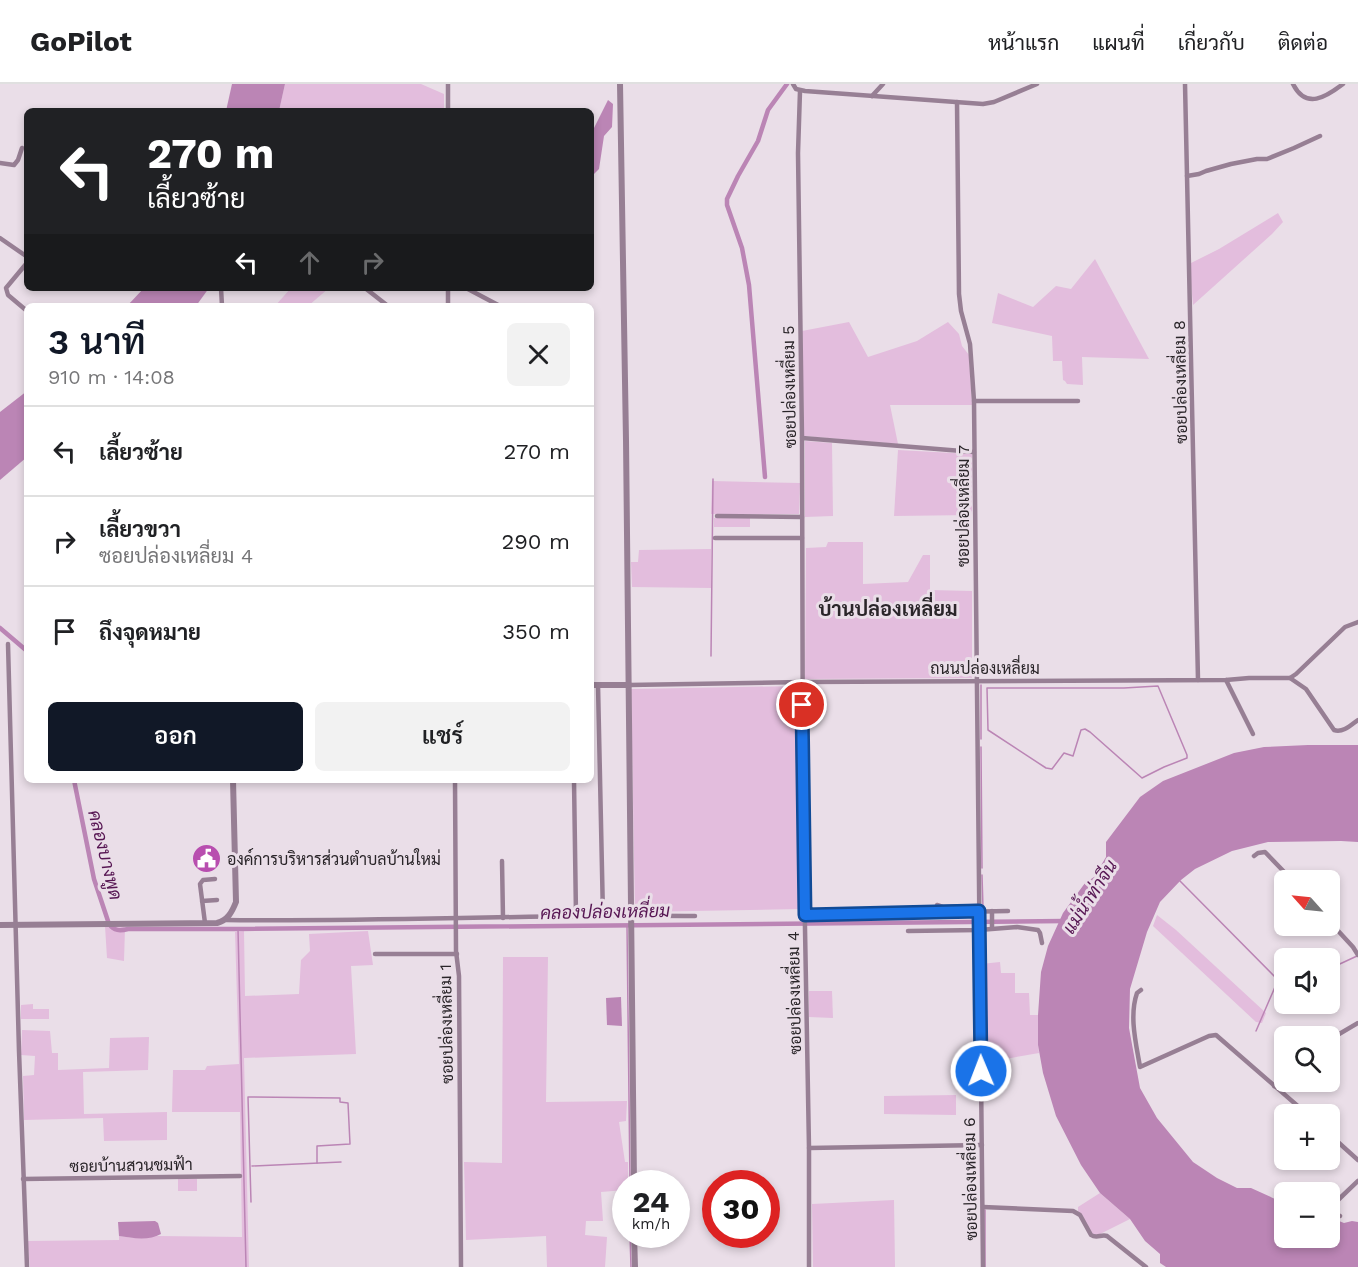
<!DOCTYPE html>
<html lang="th">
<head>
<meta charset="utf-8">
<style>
	:root { --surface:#fff; --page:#f2f2f2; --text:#202124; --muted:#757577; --line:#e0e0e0; --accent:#111827 }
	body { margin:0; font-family:"Work Sans",Sarabun,sans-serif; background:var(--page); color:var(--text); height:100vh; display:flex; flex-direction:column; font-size:22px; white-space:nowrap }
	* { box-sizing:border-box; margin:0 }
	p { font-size:20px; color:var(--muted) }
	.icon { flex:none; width:33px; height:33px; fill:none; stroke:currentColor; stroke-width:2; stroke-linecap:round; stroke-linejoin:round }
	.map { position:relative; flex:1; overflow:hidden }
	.side { position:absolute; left:24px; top:219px; width:570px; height:480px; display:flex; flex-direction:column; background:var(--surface); border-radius:9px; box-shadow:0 3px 9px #0003 }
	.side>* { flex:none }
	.guide { position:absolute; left:24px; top:24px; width:570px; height:183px; border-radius:9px; box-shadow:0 3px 9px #0003; background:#202124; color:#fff; overflow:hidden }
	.needle { width:39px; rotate:297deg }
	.controls { position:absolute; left:1274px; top:786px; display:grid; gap:12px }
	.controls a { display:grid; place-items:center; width:66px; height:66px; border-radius:9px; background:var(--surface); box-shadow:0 3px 9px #0003; font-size:30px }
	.speed { position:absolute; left:612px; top:1086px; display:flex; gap:12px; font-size:30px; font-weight:700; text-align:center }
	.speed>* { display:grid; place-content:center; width:78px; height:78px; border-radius:50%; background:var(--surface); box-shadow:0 3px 9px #0003; line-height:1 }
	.speed small { font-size:15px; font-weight:400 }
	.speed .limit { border:9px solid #d22; background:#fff; color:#111 }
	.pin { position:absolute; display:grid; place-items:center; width:51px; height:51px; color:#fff; margin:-26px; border:3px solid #fff; border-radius:50%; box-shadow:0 2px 6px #0007 }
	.me { position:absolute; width:66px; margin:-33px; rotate:359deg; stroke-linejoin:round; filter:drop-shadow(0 0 4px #0008) }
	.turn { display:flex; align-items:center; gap:21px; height:126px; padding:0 24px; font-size:27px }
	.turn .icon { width:78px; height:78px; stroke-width:2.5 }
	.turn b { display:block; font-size:42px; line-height:51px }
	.lanes { display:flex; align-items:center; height:57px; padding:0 24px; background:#0003; justify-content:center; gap:30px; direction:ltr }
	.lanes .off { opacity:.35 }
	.round { display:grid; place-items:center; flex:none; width:63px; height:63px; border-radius:9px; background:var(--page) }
	.headline { display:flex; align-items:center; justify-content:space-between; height:102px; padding:0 24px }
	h1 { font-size:36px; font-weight:600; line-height:45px; color:var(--accent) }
	.primary-button { display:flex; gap:12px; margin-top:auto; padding:12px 24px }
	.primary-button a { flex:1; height:69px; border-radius:9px; background:var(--accent); color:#fff; font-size:24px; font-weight:600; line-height:69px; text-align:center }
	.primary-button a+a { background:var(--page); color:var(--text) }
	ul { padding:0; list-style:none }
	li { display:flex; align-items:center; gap:18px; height:90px; padding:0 24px; border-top:2px solid var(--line) }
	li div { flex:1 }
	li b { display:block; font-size:22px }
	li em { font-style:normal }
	header { display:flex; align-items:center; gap:36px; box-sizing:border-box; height:84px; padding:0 30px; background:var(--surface); border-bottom:2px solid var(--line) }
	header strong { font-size:28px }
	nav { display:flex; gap:33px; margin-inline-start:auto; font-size:21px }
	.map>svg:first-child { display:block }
	.green { fill:#e3bddd }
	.water { fill:#bb85b5 }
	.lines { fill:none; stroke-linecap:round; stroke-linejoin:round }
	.stream { stroke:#bb85b5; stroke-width:1.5 }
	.canal { stroke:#bb85b5; stroke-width:4.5 }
	.minor { stroke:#977f94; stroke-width:4.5 }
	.tertiary { stroke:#977f94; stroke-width:6 }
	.route-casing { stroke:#114b97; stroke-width:15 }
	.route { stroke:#1a73e8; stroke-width:10 }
	.labels { text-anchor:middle; stroke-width:6; stroke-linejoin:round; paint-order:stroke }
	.street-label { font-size:16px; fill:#2a2529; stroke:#eadee8 }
	.poi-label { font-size:16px; fill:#2a2529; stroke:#eadee8; text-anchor:start }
	.water-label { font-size:18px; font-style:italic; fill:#571653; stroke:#eadee8 }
	.quarter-label { font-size:20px; font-weight:bold; fill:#2a2529; stroke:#eadee8 }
</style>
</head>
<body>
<header>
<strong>GoPilot</strong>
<nav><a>หน้าแรก</a><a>แผนที่</a><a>เกี่ยวกับ</a><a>ติดต่อ</a></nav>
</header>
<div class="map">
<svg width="1358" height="1183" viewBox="0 0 1358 1183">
	<rect width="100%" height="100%" fill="#eadee8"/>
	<g class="green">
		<path d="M285 0H421L444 10V27H279Z"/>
		<path d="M1278 129 1283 138 1272 150 1193 221 1189 180 1219 165Z"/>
		<path d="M1095 175 1149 275 1082 273 1083 301 1067 300 1065 297 1063 296 1062 277H1053L1052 252 992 239 998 209 1033 223 1056 202 1071 205Z"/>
		<path d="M291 204H329L308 222H275Z"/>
		<path d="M849 238 868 273 917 257 948 238 959 250 962 262 969 271 972 321H890L898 360 804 352 802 247Z"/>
		<path d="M805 357 832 359 833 432 805 433Z"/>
		<path d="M898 366 972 370V431L894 432Z"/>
		<path d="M712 397 800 399 799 430H711Z"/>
		<rect x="714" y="434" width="36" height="9"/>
		<path d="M828 458H863V500L908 498 923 471H930V506L972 507V594L805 595 806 464 826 463Z"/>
		<path d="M711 465V504L632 503 631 478H638L639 466Z"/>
		<path d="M798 602 800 604 801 825 635 828 631 605Z"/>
		<path d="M1157 831 1176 846 1266 929 1262 939 1256 938 1153 842Z"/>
		<path d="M105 842H123L125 844 124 877 107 874Z"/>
		<path d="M244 847 245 912 299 910 301 876 310 867 309 850 368 847 373 881 351 882 356 970 244 974 249 1183H30L27 1157 119 1156V1152L134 1154 158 1152 242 1153 240 1028H172L173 986H205L207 982 239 980 235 848Z"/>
		<path d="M503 873H548L546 1018 627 1017 626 1037 619 1038 625 1078H628V1099L626 1100 625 1106 601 1108 603 1137H586L585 1151 607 1153 605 1183H547L546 1152 466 1156 464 1078 502 1079Z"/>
		<path d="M1000 878 1001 889H1015V909H1029L1030 931H1038V961L1039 969 983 979 981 880Z"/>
		<path d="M809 907H832L833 934 809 933Z"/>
		<path d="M33 920V925H49V935H21V921Z"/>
		<path d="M22 946 50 947 52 969H58V986L109 984 110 954 149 953 148 986 83 988 84 1030 167 1028V1056L104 1057 103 1034 24 1036 23 992 34 991 35 972 21 971Z"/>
		<path d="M956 1011V1031L884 1030V1012Z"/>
		<rect x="178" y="1095" width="19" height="12"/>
		<path d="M1100 1109 1130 1135 1096 1152H1093L1078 1127V1123Z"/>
		<path d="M894 1116 895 1183H813L812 1120Z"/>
	</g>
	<g class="water">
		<path d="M232 0H285L279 27H226Z"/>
		<path d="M608 16 613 20 612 43 604 52 599 85 591 93V50Z"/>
		<path d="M144 204H209L196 222H127Z"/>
		<path d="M27 307V373L0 396V328Z"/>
		<path d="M1308 661H1358V758L1341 757 1268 758 1232 767 1195 785 1181 796 1160 818 1147 848 1130 905 1129 944 1140 1004 1157 1034 1193 1078 1217 1094 1237 1104H1251L1284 1119V1154H1329V1133L1344 1139 1352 1137 1358 1138V1183H1166L1160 1179V1170L1145 1157 1130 1135 1100 1109 1081 1081 1056 1032 1043 989 1038 961V931L1041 888 1048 862 1063 829 1085 799 1094 793 1106 773V758L1140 713 1163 697 1234 669 1264 663Z"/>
		<path d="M621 913 622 942 607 941 606 914Z"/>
		<path d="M155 1137 158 1139 161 1150C149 1157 132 1154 119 1152L118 1138Z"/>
	</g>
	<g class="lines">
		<g class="stream">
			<path d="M711 572 713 395"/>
			<path d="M981 601V655"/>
			<path d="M1158 602 1187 671V674L1164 683 1142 694 1090 648 1085 645 1081 646 1073 672 1064 669 1052 685 1046 684 988 646 987 604H1124Z"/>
			<path d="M981 663 982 784"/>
			<path d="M982 791 983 824"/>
			<path d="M1180 797 1278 896"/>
			<path d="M983 831V838"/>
			<path d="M627 842 630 1100"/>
			<path d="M238 845 246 1183"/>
			<path d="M1329 885 1357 872"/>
			<path d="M1256 947 1281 889 1284 886"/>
			<path d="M252 1082 341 1078"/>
			<path d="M251 1118 248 1013 340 1014V1018L348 1019 350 1060 317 1062V1079"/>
			<path d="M630 1150 631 1183"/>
			<path d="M985 1183V1126"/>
		</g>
		<g class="canal">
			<path d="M765 393 749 201 742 164 727 121V115L738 92 758 57 768 26 787 0"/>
			<path d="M0 544 27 567"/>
			<path d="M74 696 94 795 109 840C114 847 120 847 128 845H238L1065 837"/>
		</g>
		<g class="minor">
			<path d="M448 0V27"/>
			<path d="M793 0 796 5 805 7 983 20 994 18 1037 0"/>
			<path d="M1185 0 1198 596"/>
			<path d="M1293 0C1306 26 1326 13 1343 0"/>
			<path d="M800 7 798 69 802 354 803 735 809 1064V1183"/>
			<path d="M872 12 883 0"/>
			<path d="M957 18 959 210 961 227 970 260 974 317 983 1183"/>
			<path d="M0 79 14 81 18 76 22 64"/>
			<path d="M1187 92 1199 90 1206 87 1231 80 1257 75H1267L1294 64 1320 52"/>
			<path d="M0 154 26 172 27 174"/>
			<path d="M27 176 26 180 6 204 8 211 27 227"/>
			<path d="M221 204 222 222"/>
			<path d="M365 204 388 222"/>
			<path d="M448 204V222"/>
			<path d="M466 204 500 222"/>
			<path d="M974 317H1078"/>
			<path d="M802 354 974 368"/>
			<path d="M717 432 802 433"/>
			<path d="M715 454H802"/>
			<path d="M8 560 19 967 27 1183"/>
			<path d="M1290 594 1306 605 1334 646C1343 649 1351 641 1358 636"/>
			<path d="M1226 596 1253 650"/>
			<path d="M598 601 603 832"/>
			<path d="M629 601 802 598 1226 596 1249 594H1290L1296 590 1345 543 1358 538"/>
			<path d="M455 696 456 867 459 892 461 1183"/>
			<path d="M574 696 576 832"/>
			<path d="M1254 772 1258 769 1265 768 1292 796"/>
			<path d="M502 777 503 834"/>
			<path d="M202 817 217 816"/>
			<path d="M937 821 943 823 979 822"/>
			<path d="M992 827V844"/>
			<path d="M805 831 1008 827"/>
			<path d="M226 836C382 838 539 830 695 832"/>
			<path d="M1329 837 1353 863 1358 871"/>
			<path d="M205 839 200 800 203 796 215 795"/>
			<path d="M908 847 979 846 1017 843 1038 846 1040 849 1042 859"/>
			<path d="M375 870H457"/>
			<path d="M1141 906 1137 909C1129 932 1136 959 1140 983L1209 952 1216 951 1307 1030"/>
			<path d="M1329 956 1358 939"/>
			<path d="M1274 1002 1284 993"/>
			<path d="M1329 1050 1358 1076"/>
			<path d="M809 1064 982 1061"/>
			<path d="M23 1095 240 1092"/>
			<path d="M983 1123 1073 1127 1080 1131 1091 1151C1097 1155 1101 1150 1107 1152L1146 1183"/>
			<path d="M1340 1132 1332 1128V1124L1338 1116 1358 1097"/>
		</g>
		<g class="tertiary">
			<path d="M620 0 626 356 634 1100"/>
			<path d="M591 601H629"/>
			<path d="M0 841 217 839C228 836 232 828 236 818L233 696"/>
			<path d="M634 1150 635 1183"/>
		</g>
	</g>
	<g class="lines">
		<defs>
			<path id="route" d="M802 621 805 831 979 827 981 987"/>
		</defs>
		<use href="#route" class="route-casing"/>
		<use href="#route" class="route"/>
	</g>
	<defs>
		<symbol id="civic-disc" viewBox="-11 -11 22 22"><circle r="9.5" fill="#b84eaf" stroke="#eadee8"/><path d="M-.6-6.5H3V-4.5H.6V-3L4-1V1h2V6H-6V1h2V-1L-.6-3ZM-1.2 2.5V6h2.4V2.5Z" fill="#fff"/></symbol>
	</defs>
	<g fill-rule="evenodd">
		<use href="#civic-disc" x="190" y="758" width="33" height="33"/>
	</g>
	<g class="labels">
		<g class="street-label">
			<text transform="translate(1180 298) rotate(-91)" y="6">ซอยปล่องเหลี่ยม 8</text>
			<text transform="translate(789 303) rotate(-91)" y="6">ซอยปล่องเหลี่ยม 5</text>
			<text transform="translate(963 422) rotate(-90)" y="6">ซอยปล่องเหลี่ยม 7</text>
			<text x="985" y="590">ถนนปล่องเหลี่ยม</text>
			<text transform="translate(794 909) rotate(-91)" y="6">ซอยปล่องเหลี่ยม 4</text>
			<text transform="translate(446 940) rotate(-91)" y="6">ซอยปล่องเหลี่ยม 1</text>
			<text transform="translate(131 1081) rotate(-1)" y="6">ซอยบ้านสวนชมฟ้า</text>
			<text transform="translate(970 1095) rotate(-91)" y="6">ซอยปล่องเหลี่ยม 6</text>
		</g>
		<g class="poi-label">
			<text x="227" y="781">องค์การบริหารส่วนตำบลบ้านใหม่</text>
		</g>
		<g class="water-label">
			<text transform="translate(105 771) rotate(76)" y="6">คลองบางพูด</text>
			<text transform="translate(1090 813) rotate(-57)" y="6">แม่น้ำท่าจีน</text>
			<text transform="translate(605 828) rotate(-1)" y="6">คลองปล่องเหลี่ยม</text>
		</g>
		<g class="quarter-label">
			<text x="888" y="532">บ้านปล่องเหลี่ยม</text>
		</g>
	</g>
</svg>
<div class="controls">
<a><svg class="needle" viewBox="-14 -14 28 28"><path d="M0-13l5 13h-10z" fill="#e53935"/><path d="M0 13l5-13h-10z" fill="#757577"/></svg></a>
<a><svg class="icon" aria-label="sound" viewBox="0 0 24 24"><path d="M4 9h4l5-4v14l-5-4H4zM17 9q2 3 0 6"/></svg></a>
<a><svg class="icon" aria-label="search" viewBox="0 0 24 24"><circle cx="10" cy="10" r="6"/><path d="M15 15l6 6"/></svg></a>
<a>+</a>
<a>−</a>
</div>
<div class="speed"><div>24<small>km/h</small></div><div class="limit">30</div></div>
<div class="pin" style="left:802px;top:621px;background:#d93025"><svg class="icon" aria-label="arrive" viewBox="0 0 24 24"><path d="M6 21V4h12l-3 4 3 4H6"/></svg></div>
<svg class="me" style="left:981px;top:987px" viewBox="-20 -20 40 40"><circle r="17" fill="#1a73e8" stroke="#fff" stroke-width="3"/><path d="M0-11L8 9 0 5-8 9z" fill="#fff"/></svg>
<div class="guide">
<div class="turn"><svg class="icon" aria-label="left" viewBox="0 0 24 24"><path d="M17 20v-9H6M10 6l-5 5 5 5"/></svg><div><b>270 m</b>เลี้ยวซ้าย</div></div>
<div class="lanes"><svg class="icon" aria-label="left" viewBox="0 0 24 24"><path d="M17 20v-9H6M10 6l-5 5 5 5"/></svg><svg class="icon off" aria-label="ahead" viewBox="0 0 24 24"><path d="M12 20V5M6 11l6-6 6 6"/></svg><svg class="icon off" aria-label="right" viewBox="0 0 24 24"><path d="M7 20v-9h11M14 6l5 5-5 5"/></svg></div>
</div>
<section class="side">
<div class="headline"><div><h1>3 นาที</h1><p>910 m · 14:08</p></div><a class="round"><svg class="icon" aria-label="close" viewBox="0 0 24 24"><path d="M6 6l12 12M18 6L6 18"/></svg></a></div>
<ul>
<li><svg class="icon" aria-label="left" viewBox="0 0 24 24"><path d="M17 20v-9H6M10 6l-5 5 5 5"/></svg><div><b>เลี้ยวซ้าย</b></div><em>270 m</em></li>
<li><svg class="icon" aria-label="right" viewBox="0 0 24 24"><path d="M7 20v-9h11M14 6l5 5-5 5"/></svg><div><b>เลี้ยวขวา</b><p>ซอยปล่องเหลี่ยม 4</p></div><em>290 m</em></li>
<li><svg class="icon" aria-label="arrive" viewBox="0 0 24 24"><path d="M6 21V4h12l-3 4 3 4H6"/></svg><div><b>ถึงจุดหมาย</b></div><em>350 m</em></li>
</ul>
<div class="primary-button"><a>ออก</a><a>แชร์</a></div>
</section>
</div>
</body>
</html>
